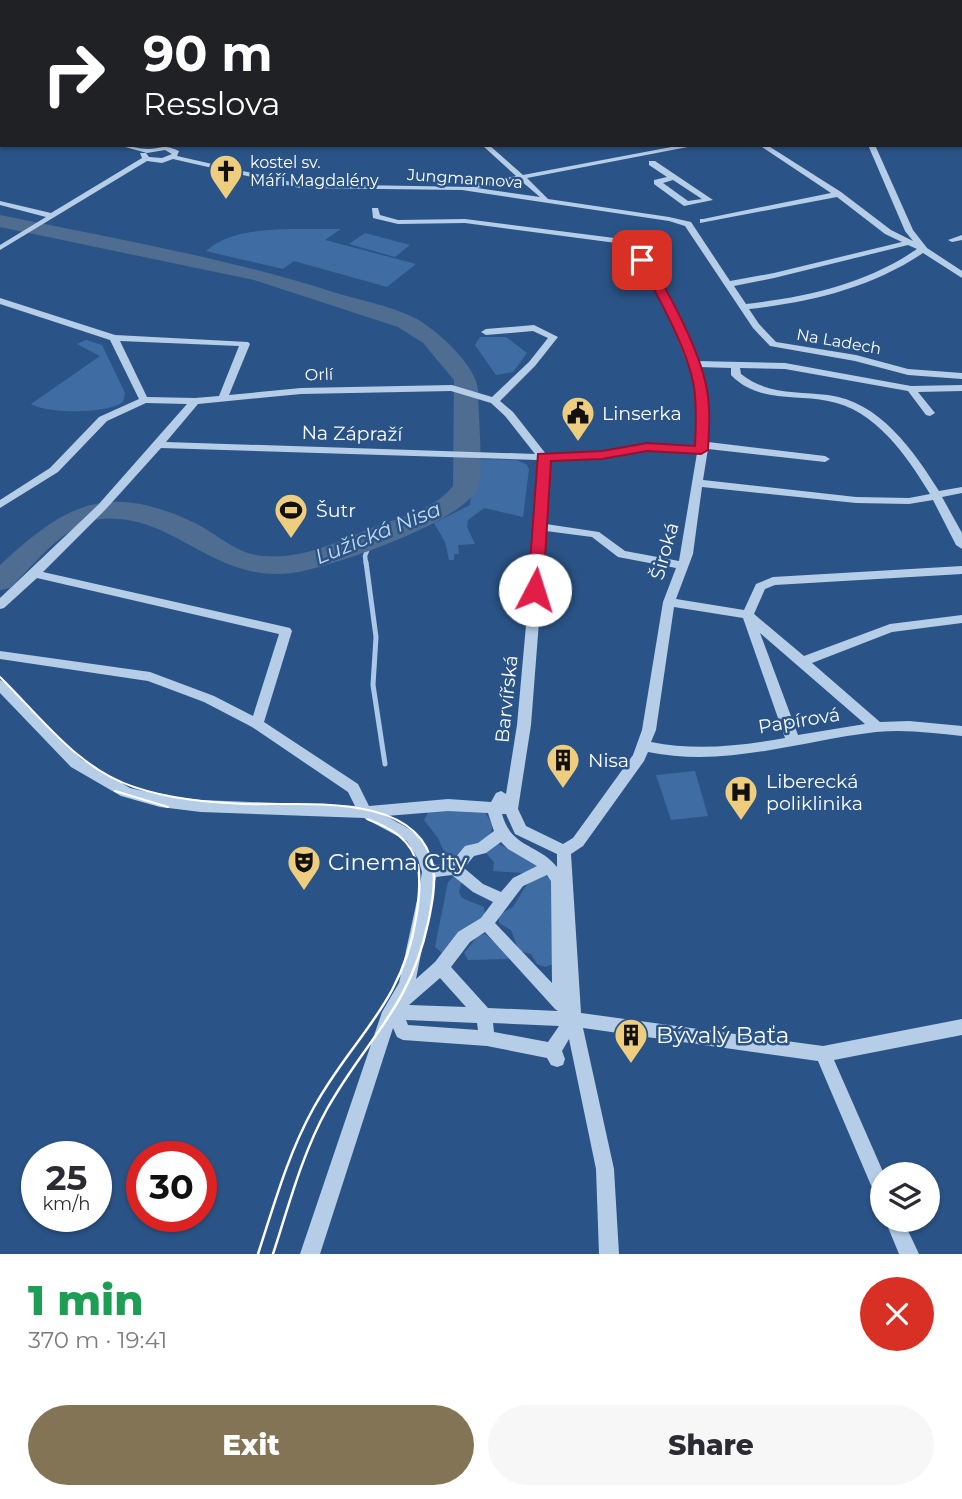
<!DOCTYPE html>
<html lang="en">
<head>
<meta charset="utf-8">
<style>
	:root { --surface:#fff; --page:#f7f7f7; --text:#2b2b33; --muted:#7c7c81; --accent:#837455 }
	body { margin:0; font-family:Montserrat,sans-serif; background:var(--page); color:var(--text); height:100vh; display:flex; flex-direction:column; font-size:26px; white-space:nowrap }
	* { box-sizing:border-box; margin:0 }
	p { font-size:23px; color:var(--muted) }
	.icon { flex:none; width:38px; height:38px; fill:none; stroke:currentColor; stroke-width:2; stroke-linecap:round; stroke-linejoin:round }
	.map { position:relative; height:1254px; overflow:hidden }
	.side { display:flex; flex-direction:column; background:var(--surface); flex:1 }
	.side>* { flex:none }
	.banner { position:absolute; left:0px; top:0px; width:962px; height:147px; box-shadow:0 2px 5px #0004; background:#202124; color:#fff; overflow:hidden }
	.buttons { position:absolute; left:870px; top:1162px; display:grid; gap:14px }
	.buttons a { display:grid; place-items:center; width:70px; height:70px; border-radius:50%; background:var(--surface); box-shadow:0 2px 5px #0004; font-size:35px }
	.speed { position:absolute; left:21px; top:1141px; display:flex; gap:14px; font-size:35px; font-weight:700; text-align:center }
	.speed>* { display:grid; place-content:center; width:91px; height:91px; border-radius:50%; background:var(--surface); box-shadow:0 2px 5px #0004; line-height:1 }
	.speed small { font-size:18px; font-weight:400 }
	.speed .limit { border:10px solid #d22; background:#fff; color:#111 }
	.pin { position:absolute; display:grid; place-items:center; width:60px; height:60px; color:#fff; margin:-30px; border-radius:14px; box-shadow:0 4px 10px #0006 }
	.me { position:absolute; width:77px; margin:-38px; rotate:5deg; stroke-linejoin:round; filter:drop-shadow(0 0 5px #0008) }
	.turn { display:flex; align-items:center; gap:24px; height:147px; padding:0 28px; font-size:32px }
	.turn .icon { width:91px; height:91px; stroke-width:2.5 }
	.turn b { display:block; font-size:49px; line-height:60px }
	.round { display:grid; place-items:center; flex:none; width:74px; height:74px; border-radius:37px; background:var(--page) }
	.summary { display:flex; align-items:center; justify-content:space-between; height:119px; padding:0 28px }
	h1 { font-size:42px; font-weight:800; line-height:52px; color:#1e9e55 }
	.cta { display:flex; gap:14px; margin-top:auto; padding:14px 28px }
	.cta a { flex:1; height:80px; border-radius:42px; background:var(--accent); color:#fff; font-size:28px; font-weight:800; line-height:80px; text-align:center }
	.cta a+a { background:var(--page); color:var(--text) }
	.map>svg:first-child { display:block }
	.green { fill:#3f6da3 }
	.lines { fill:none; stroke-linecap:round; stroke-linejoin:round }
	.stream-far1 { stroke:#abc8e8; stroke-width:4.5 }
	.stream { stroke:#abc8e8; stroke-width:5 }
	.river { fill:#4f6d90; fill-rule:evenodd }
	.minor { fill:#b6cde8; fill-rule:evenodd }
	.major { fill:#f8fafe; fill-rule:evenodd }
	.highway { fill:#fff; fill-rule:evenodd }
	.tram-far1 { stroke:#fff; stroke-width:2 }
	.tram { stroke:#fff; stroke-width:2.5 }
	.rail-casing { stroke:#fff; stroke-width:4.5 }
	.rail { stroke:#2a5487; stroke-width:2.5; stroke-dasharray:8; stroke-linecap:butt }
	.route { fill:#e11d48; stroke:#92132f; stroke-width:2 }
	.labels { text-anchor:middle; stroke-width:5; stroke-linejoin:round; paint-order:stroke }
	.far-poi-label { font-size:16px; fill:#fff; stroke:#2a5487; text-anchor:start }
	.far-street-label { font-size:16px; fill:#fff; stroke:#2a5487 }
	.poi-label { font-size:19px; fill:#fff; stroke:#2a5487; text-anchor:start }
	.street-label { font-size:19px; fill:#fff; stroke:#2a5487 }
	.water-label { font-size:21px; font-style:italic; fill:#c2d7ef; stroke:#2a5487 }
	.near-poi-label { font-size:23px; fill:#fff; stroke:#2a5487; text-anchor:start }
</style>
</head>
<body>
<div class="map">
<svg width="962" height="1254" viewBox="0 0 962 1254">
	<rect width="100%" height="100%" fill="#2a5487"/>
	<g class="green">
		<path d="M341 229 325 240 416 264 387 287 294 261 283 269 206 251C237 223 300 230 341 229Z"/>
		<path d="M365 233 410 245 395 257 349 244Z"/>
		<path d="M480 337H506L527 353 513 372 496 375 475 345Z"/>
		<path d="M86 340 102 345 125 393 123 402C106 414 49 414 31 404L100 356 77 344Z"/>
		<path d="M474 459 516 460 526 464 529 469 523 517 484 508 468 520 467 527 475 544 458 545 459 554H454V560H449L445 542 434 523 470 505Z"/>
		<path d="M695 771 708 816 671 820 656 775Z"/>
		<path d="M460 810 484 811 493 825 490 836 452 859 447 858 438 838 424 820 429 811Z"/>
		<path d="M498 844 523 855 540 867 523 873 493 871 494 862 486 853Z"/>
		<path d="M454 876 463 877 459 892 462 898 484 907 485 915 450 951 442 953 435 947 448 882Z"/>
		<path d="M546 876 552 878 553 964 545 967 537 964 531 954 519 951 511 930 499 923V915L513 907 529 881Z"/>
		<path d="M485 934 509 954 508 959 468 960 464 953 478 936Z"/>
	</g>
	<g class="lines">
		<path class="stream-far1" d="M366 564 365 556 372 538"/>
		<path class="stream" d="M366 562 376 637 373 685 385 764"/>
		<g class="river">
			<path d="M256 0H272L254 2Z"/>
			<rect x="0" y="100" width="2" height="10"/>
			<path d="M0 215C111 238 224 257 333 292 359 300 391 306 415 318 436 329 477 366 478 390 478 409 484 474 478 488 463 522 330 568 292 573 277 575 261 574 246 570 195 557 159 514 101 519 66 522 34 565 10 588L0 590V565C66 504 107 481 195 523 215 533 234 551 256 555 298 562 337 542 374 527 401 517 434 510 453 486L454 380 423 343 398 327 254 280 0 227Z"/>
		</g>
		<g class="minor">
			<path d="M47 0H54L44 2Z"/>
			<path d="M176 0H183L173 2Z"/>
			<path d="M475 0H485L471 2Z"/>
			<rect x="845" y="0" width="6" height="2"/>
			<path d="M2 18V22L0 23V19Z"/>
			<rect x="961" y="39" width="1" height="4"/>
			<rect x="0" y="119" width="2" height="4"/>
			<path d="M0 142H2V145H5L0 147Z"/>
			<path d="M118 145C128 145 138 149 149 149 163 148 164 144 179 151L177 156 300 184 472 187V184L516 176 482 145H489L523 175 682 145H698L527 178 548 199 669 217 691 222 730 281 774 273 902 242 885 234 837 197 700 223V219H703L831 193 759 145H767L841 192 891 230 913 241 905 231 868 145H875L913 230 927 248 962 271V278L923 253C871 288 811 302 749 309L759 324 776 342 856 355 908 369 962 373V379L908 375 855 361 770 346 753 328 685 226 669 221 462 190 300 188 173 159 162 163 147 161 0 250V245L46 217 0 205V201L51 213 142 158 140 153H146L149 157 162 158 172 154 165 150 147 153ZM520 180 540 197 477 188ZM908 245 917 249C866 284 807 297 746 304L734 286 774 278Z"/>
			<path d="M649 161H655L713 200 684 206 654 184V180L667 177 649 165ZM673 180 702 199 688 201 663 183Z"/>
			<path d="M372 208H378L380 215 398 220 465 219 630 240 669 296 697 361 785 363 911 386 962 385V391L918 392 935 413 930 416 926 415 908 391 785 369 740 368 741 374C767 395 797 391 828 395 879 401 914 451 939 491L962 487V493L942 497 962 533V549L956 545 933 500 909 504 856 503 702 487 693 554 676 599 744 610 756 584 773 577 962 566V574L775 585 765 589 754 614 804 656 890 624 962 615V623L892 632 812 663 880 722 909 721 962 726V736C934 733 905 729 876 732 798 741 727 768 648 752L644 761 583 846 571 854 581 1013 823 1046 962 1019V1035L834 1060 884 1174H882V1200L876 1197 818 1061 583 1028 614 1169 619 1254H599L596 1169 569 1039 562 1051 565 1059 563 1065 557 1067 551 1065 547 1058 487 1046 403 1040 397 1037 393 1028 320 1254H300L382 1012 399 983 419 891 422 872 418 859 407 841 364 818 201 812 160 807 121 796 71 767 0 693V680L5 682 81 759 130 788 160 795 201 800 355 806 348 792 252 727 204 702 148 681 0 659V651L150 672 214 696 253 716 279 634 37 578 4 608 0 609V598L98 505 187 404 146 403 107 421 58 472 0 508V500L50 468 99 417 139 399 110 340 0 304V298L115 335 248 342 250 344 229 395 301 388 452 385 492 397 529 362 548 338 533 331 486 335 481 332 486 329 534 325 558 337 535 366 500 401 513 412 546 454 602 452 647 444 698 447 695 383 661 296 624 244 465 223 398 224 373 218ZM120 341 239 346 219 396 195 398 147 397ZM699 367 731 368V375C758 403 794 394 828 401 875 409 907 456 930 494L909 498 856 497 703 480 708 449 825 462 830 459 825 456 708 442 705 383ZM451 391 491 403 505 416 535 454 166 442 198 404 301 394ZM161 448 538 460 540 470 517 725 506 794 501 791 496 793 491 802 448 799 369 806 358 784 264 722 292 631 290 628 43 572 106 509ZM647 450 697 453 679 561 625 551 599 532 546 524 550 470 549 460 602 458ZM546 531 592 537 618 557 676 568 663 602 642 730 633 755 573 838 563 844 526 826 518 809 531 725ZM674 607 743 618 785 738C740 746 696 751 651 742L656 730ZM760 633 865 724 798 735ZM448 811 488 813 494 831 478 843 465 846 451 863 434 865C426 835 411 830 386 816ZM502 814H506L515 834 557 854V867C539 844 511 848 502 814ZM501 842 508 849 537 866 513 878 501 892 483 884 464 868 474 856 486 853ZM452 875 473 892 493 902 481 918 458 932 435 962 416 979 436 877ZM547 875 551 881 552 983 495 923 523 886ZM485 932 555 1009 558 1011 488 1008 451 967 470 942ZM440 978 466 1007 409 1005ZM406 1020 477 1023 478 1030 408 1025ZM493 1023 559 1026 548 1042 494 1032Z"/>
			<path d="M962 235V240L952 242 948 240Z"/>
			<path d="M885 1220H903L919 1254H899Z"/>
		</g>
		<g class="major">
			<path d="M854 0H862L863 2H855Z"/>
			<path d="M961 73 962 74V80L961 79Z"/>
		</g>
		<g class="highway">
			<path d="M94 0H106L92 2Z"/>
			<path d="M121 0H133L119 2Z"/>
			<rect x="0" y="41" width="2" height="6"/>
			<path d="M0 72H2L0 79Z"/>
		</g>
		<g class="tram-far1">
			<path d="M0 677C41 717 77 768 134 787 169 799 207 802 244 804 300 806 420 790 433 867"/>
			<path d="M115 791 168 807"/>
			<path d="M367 819C391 828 412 839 418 867"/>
		</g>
		<g class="tram">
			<path d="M258 1254C274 1205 288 1154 313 1109 352 1037 402 1006 416 918 419 900 421 883 418 865"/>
			<path d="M273 1254C289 1205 302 1154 327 1109 366 1039 410 1008 428 923 432 904 436 884 433 865"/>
		</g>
		<defs>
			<path id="rail" d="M18 2 23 0"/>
		</defs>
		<use href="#rail" class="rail-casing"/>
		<use href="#rail" class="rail"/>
	</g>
	<path class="route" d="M638 257H646C668 290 698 347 706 385 711 407 709 429 708 450L701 454 647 451 602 459 551 461 543 590 535 596 530 594 528 590 538 454 602 451 647 443 695 446C696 426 697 407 694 387 688 350 656 291 637 260Z"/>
	<defs>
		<symbol id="church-pin" viewBox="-11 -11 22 30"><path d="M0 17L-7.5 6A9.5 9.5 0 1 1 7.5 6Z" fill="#eecd7e" stroke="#2a5487"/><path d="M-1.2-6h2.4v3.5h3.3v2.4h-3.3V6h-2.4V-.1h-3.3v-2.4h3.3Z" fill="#111"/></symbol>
		<symbol id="civic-pin" viewBox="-11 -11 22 30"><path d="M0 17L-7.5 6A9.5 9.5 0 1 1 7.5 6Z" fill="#eecd7e" stroke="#2a5487"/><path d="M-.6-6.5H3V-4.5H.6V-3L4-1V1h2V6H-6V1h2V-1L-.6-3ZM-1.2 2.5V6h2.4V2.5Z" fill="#111"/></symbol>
		<symbol id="stadium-pin" viewBox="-11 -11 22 30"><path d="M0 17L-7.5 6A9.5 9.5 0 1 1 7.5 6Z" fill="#eecd7e" stroke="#2a5487"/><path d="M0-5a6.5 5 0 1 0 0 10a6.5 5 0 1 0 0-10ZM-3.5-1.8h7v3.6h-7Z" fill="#111"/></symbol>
		<symbol id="building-pin" viewBox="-11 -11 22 30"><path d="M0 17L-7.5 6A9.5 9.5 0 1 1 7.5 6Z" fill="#eecd7e" stroke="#2a5487"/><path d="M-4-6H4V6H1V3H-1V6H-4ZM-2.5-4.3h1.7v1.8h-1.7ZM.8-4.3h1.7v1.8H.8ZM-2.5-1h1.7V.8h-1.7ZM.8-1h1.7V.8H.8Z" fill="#111"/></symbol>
		<symbol id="hospital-pin" viewBox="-11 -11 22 30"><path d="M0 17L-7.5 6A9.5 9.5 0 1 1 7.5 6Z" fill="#eecd7e" stroke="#2a5487"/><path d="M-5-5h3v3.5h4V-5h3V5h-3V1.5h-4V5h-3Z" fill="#111"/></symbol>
		<symbol id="theatre-pin" viewBox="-11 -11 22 30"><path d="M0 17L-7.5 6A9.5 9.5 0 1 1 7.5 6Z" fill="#eecd7e" stroke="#2a5487"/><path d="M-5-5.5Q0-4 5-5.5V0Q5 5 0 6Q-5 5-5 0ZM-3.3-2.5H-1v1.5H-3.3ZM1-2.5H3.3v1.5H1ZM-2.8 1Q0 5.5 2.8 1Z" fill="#111"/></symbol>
	</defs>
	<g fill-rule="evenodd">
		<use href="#church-pin" x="207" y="152" width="38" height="52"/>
		<use href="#civic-pin" x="559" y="394" width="38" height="52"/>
		<use href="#stadium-pin" x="272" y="491" width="38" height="52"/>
		<use href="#building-pin" x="544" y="741" width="38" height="52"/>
		<use href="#hospital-pin" x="722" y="773" width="38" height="52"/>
		<use href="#theatre-pin" x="285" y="843" width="38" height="52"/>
		<use href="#building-pin" x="612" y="1016" width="38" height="52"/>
	</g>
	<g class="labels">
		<g class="far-poi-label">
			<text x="250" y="168">kostel sv.<tspan x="250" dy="18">Máří Magdalény</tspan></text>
		</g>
		<g class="far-street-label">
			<text transform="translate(465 178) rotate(4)" y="6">Jungmannova</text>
			<text transform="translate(839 341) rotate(10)" y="6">Na Ladech</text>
			<text transform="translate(319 374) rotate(-2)" y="6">Orlí</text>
		</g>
		<g class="poi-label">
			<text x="602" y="420">Linserka</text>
			<text x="316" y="517">Šutr</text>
			<text x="588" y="767">Nisa</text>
			<text x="766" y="788">Liberecká<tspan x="766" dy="22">poliklinika</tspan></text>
		</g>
		<g class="street-label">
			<text transform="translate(352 433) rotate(1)" y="7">Na Zápraží</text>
			<text transform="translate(664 551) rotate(-74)" y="7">Široká</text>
			<text transform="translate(506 699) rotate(-84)" y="7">Barvířská</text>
			<text transform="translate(799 720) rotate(-9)" y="7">Papírová</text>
		</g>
		<g class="water-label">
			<text transform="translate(378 533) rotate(-22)" y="7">Lužická Nisa</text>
		</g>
		<g class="near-poi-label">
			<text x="328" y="870">Cinema City</text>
			<text x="656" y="1043">Bývalý Baťa</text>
		</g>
	</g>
</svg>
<div class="buttons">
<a><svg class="icon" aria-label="layers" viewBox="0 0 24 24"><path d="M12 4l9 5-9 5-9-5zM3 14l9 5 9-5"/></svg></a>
</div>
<div class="speed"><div>25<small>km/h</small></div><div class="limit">30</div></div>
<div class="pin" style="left:642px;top:260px;background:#d93025"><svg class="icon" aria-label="arrive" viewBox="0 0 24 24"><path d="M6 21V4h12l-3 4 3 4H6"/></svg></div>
<svg class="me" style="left:535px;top:590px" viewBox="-20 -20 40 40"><circle r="19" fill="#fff"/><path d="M0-13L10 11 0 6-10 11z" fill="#e11d48"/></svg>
<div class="banner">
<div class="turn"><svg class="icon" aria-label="right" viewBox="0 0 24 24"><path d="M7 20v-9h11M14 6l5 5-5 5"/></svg><div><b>90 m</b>Resslova</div></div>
</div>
</div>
<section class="side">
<div class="summary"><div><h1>1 min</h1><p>370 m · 19:41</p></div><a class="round" style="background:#d93025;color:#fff"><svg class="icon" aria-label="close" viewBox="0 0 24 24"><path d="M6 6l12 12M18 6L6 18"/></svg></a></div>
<div class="cta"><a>Exit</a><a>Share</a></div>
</section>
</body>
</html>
